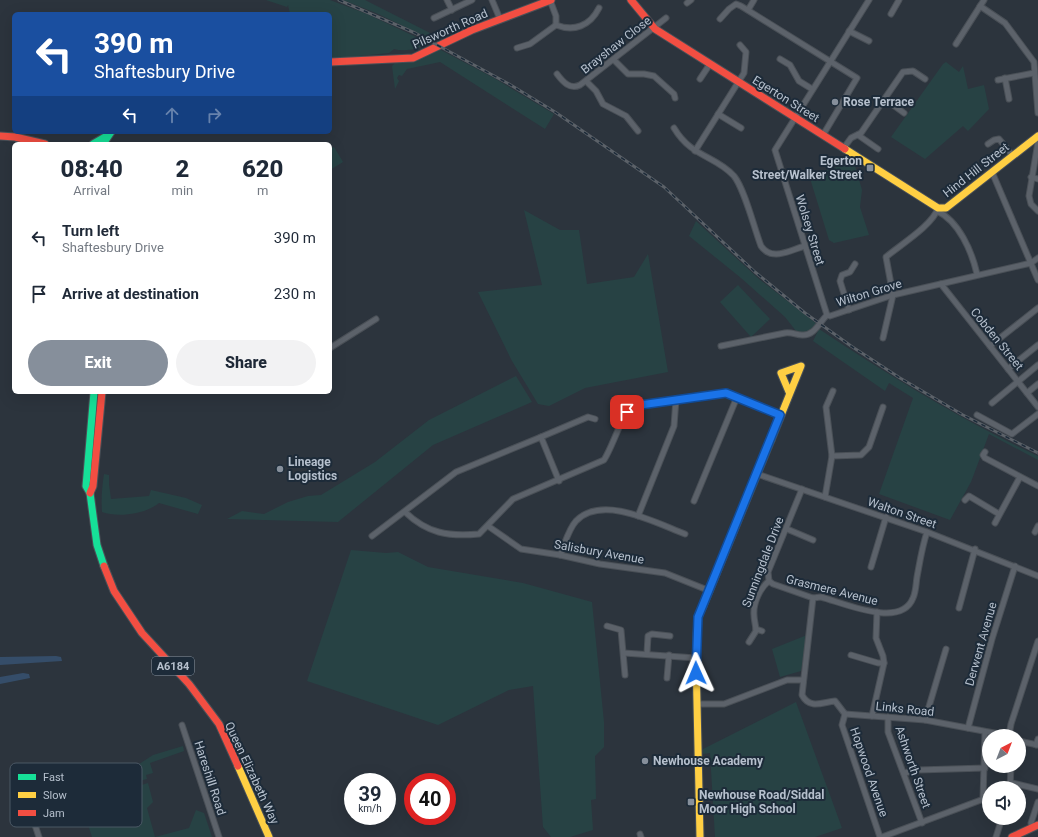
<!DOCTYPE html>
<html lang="en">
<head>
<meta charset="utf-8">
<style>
	:root { --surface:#fff; --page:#f2f2f3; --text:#1f2937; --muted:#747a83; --accent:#868f9b }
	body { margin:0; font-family:Roboto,sans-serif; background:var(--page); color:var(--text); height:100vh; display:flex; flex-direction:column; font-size:15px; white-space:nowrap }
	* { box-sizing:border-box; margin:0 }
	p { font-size:13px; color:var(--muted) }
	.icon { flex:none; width:22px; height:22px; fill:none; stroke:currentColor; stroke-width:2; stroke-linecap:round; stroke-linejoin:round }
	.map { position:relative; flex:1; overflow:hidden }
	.details { position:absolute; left:12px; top:142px; width:320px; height:252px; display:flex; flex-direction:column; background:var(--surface); border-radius:6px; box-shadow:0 4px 16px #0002 }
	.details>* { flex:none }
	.top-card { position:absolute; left:12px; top:12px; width:320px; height:122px; border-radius:6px; box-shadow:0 4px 16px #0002; background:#1a4fa0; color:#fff; overflow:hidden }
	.needle { width:26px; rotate:42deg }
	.fabs { position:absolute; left:982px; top:729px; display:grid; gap:8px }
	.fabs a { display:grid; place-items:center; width:44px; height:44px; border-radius:50%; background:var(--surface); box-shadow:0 4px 16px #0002; font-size:20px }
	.speed { position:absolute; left:344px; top:773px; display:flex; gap:8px; font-size:20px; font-weight:700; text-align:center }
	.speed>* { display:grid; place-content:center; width:52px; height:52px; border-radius:50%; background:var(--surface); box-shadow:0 4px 16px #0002; line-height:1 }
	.speed small { font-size:10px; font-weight:400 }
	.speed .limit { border:6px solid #d22; background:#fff; color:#111 }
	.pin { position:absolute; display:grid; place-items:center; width:34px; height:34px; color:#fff; margin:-17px; border-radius:8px; box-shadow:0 2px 6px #0006 }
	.me { position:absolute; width:44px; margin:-22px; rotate:359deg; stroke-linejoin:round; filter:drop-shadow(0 0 3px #0008) }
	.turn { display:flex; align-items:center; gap:14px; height:84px; padding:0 16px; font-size:18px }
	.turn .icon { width:52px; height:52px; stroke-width:2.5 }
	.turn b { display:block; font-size:28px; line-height:34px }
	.lanes { display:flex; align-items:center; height:38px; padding:0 16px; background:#0003; justify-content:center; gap:20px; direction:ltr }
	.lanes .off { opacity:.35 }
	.eta { display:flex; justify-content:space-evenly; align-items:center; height:68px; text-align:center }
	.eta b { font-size:24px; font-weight:800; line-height:28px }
	.action { display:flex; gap:8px; margin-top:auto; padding:8px 16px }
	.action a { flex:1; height:46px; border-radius:24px; background:var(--accent); color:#fff; font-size:16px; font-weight:800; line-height:46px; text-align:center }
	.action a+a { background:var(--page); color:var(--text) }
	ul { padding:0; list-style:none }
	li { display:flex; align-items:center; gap:12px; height:56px; padding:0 16px }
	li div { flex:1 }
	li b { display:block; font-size:15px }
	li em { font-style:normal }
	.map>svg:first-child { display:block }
	.green { fill:#274244 }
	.water { fill:#354d69 }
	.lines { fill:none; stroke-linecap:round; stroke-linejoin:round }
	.street-casing { stroke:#4a5057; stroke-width:7 }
	.fast-casing { stroke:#4a5057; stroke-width:9 }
	.slow-casing { stroke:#4a5057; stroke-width:9 }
	.jam-casing { stroke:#4a5057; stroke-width:9 }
	.street { stroke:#5c626a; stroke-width:5 }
	.fast { stroke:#16e098; stroke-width:7 }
	.slow { stroke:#ffcf43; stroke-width:7 }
	.jam { stroke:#f24e42; stroke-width:7 }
	.rail-casing { stroke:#5b6168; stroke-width:3 }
	.rail { stroke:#1d2b39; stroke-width:1.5; stroke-dasharray:4.5; stroke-linecap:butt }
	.route-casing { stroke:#114b97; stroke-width:10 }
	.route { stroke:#1a73e8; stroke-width:7 }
	.poi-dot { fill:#868f9b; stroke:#1d2b39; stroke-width:1.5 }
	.labels { text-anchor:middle; stroke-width:4; stroke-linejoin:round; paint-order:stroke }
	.shield { fill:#1d2b39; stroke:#8893a1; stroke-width:1 }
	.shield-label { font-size:11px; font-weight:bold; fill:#b6c0cd }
	.street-label { font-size:12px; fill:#b6c0cd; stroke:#1d2b39 }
	.poi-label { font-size:12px; font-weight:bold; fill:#b6c0cd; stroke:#1d2b39; text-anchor:start }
	.key { fill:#1d2b39; stroke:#4b5865; stroke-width:1 }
	.key-label { font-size:11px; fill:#b6c0cd }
</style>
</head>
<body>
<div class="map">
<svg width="1038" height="837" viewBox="0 0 1038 837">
	<rect width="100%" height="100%" fill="#2c343d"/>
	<g class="green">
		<path d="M266 0H330L367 14 429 43C420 49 405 52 394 49L389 53 330 59V14H290L288 5 287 7Z"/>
		<path d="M343 0H365L442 39 437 42 376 13Z"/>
		<path d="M439 49 494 78 554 114 545 129 440 62 407 69 402 76 399 75 397 78 399 81 395 89 392 66 395 63 417 60Z"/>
		<path d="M946 62 959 72 963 66 968 89 984 85 989 109 968 131 963 126 925 159 891 137 943 64Z"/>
		<path d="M334 147 343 162 330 170V149Z"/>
		<path d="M854 162 862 190 860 207 869 235 834 243 829 240 809 175Z"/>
		<path d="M524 210 560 230H579L587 284 634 277 648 254 668 372 585 388 549 406 538 404 512 361 478 292 542 285Z"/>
		<path d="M696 221 759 279 817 324C811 332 805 335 796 331L785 317 741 278 689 236Z"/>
		<path d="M738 285 770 319 751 337 720 302Z"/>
		<path d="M819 329C890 376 961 420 1038 456V460L989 434 971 482 950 520 879 494 913 398 889 383 885 391 813 341Z"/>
		<path d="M516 376 532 402 433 445 338 522 227 519 242 511 264 514 288 502 308 496 321 495 375 462 429 420Z"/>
		<path d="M104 474 109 475V484L111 499 149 496 151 490 186 498 202 505 198 514 159 503C146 514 118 518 102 512 101 499 102 487 104 474Z"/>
		<path d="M351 550 386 553 398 552 428 567 523 583 592 602 604 722V747L595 756 596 799 591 800 593 830 570 837H551L543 827 533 686 509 690 438 725 307 681Z"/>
		<path d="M807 635 801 671 780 677 772 649Z"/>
		<path d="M796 702 842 828 815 837H715L710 753 703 754V749Z"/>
		<path d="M183 746 184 751 150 763 153 773 146 775 147 779 77 798 85 793 118 784 130 770 153 755Z"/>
		<path d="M148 783 153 802 147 808 155 837 189 828 196 810 204 813 212 837H92L81 803Z"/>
	</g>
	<g class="water">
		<path d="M56 656 61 657 62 661 0 665V657Z"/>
		<path d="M23 673 29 674 30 678 0 684V677Z"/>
	</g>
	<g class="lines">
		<defs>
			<g id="street">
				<path d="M447 0 452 10"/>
				<path d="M492 0 500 19"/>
				<path d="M550 0 556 16V25"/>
				<path d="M687 3 691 0"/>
				<path d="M980 6 1005 23 1034 62 1038 113"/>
				<path d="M748 10 754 0"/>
				<path d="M891 14 899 0"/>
				<path d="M434 18 472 0"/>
				<path d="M720 19 729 9 736 4 741 6 857 78 823 135"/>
				<path d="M556 25C574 32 590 26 599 8"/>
				<path d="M849 31 869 41"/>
				<path d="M956 44 984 0"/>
				<path d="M517 48 530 44 556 25"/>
				<path d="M780 59 790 65 799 81 812 89"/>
				<path d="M614 60 628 74H644L654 76 674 94 675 98"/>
				<path d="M557 74C563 82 570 90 580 85L666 18"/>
				<path d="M1005 78 1009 99"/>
				<path d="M700 79 710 64"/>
				<path d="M998 80 1034 73"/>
				<path d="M586 81 596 91 603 104 626 116 638 131"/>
				<path d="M885 99 904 113"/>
				<path d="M718 114 741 128"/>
				<path d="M674 128C692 158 715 155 734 176 745 190 754 228 761 246 772 262 790 250 805 246"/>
				<path d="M858 135 878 149"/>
				<path d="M1036 138 1038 142 1029 196 1031 204 1038 211"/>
				<path d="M988 144 994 140 999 139 1013 156"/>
				<path d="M843 149 851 138 861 133 903 72 913 71 925 79"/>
				<path d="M695 151 744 73 746 52 740 45"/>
				<path d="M992 172 1038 280"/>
				<path d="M1031 177 1038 179"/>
				<path d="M937 211C959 221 972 252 977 274"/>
				<path d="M941 284 1038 407"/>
				<path d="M849 310 840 281 842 275 850 272 855 264"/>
				<path d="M827 315 775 150 869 0"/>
				<path d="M827 315 830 316 893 295 1031 263 1038 258"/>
				<path d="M883 338 893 295 886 257C900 245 933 225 938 208"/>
				<path d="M721 346 785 333C792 332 796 335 802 335 814 336 819 323 827 315"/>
				<path d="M990 346 1038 308"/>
				<path d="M330 348 376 319"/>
				<path d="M1008 369 1038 345"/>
				<path d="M1027 393 1038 384"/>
				<path d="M992 403 1038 365"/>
				<path d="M977 415 1012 434 1038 414"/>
				<path d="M985 452 983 455 985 458 1038 486"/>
				<path d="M832 456 861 455 869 447 883 407"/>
				<path d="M757 474 927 532 1038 576"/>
				<path d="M559 481 541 437 588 417 595 419"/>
				<path d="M825 497 832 456 826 407 833 391"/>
				<path d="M965 500 969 496 999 514"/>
				<path d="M694 501 737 397"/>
				<path d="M405 512C427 533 448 537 479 534L513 499 604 460C614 444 620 418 633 406L726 393 780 415"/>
				<path d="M638 516 674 426 676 399"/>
				<path d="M995 523 1020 477"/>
				<path d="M488 526 521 549 560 555 600 564 665 573 710 591"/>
				<path d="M787 529 813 540"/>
				<path d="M1035 532 1038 526"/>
				<path d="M372 536 456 472 541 437"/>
				<path d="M560 555C565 544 568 530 576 521 602 494 656 523 685 534"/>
				<path d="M871 567 886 517"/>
				<path d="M769 581 773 584 813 598 821 597C844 603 901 629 913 598 916 592 916 583 917 577 920 561 922 547 927 532"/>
				<path d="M813 598 802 695C810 710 823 702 835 701L845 714"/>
				<path d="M959 608 975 549"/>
				<path d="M607 626 621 630 625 675"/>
				<path d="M756 629 762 631"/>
				<path d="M749 642 756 631C756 626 754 620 754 615 753 603 760 588 769 581L768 572 802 489"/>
				<path d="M624 653 696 658"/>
				<path d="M647 653 648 636 652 634 670 636"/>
				<path d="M851 655 878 663H884"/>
				<path d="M667 678 669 655"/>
				<path d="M698 704H724L787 680H803"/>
				<path d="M845 714 925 720 1010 736"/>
				<path d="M845 714 842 725 880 837"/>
				<path d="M872 716 884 663 883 656 876 638 877 612"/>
				<path d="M888 717V732L922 823"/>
				<path d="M925 720 946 649"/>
				<path d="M182 725 219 837"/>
				<path d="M968 728 992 639 1015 566"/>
				<path d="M1009 735 1011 724 1038 641"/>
				<path d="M1019 741 1038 745"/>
				<path d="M1036 745 1038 739"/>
				<path d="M904 773 918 770 985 768"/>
				<path d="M1012 783 1038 789"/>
				<path d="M1010 788 1011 766"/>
				<path d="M983 799 985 732"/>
				<path d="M35 825 39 837"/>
				<path d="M1032 828 1031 823 1038 802"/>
				<path d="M640 834 641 837"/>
				<path d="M882 837 989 797"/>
				<path d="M996 837 1002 818"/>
			</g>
			<g id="fast">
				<path d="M93 144 105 137"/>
				<path d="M103 144 111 132"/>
				<path d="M94 392 86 486 90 493 97 545 104 566"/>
				<path d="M703 606 771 440"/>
			</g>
			<g id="slow">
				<path d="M845 149 938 208H946L1038 136"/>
				<path d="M771 440 801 366 781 373 789 392"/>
				<path d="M238 766 269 837"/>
				<path d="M700 837 696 658 698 617 703 606"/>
			</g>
			<g id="jam">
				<path d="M631 0 655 29 845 149"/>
				<path d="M330 62 413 58 472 30 551 0"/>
				<path d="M0 136 15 137 45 144"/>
				<path d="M90 493 93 486 102 392"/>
				<path d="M104 566 114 591 142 633 189 684 219 724 238 766"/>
				<path d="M1012 837 1038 825"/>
			</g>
		</defs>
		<use href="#street" class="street-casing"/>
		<use href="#fast" class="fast-casing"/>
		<use href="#slow" class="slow-casing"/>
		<use href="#jam" class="jam-casing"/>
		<use href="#street" class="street"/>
		<use href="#fast" class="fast"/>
		<use href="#slow" class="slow"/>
		<use href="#jam" class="jam"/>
		<defs>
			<path id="rail" d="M339 0 415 33 509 84 555 112 664 187 755 272 805 313 851 346 900 378 963 415 1038 453"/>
		</defs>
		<use href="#rail" class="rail-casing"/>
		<use href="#rail" class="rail"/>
	</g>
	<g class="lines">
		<defs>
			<path id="route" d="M627 412 633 406 726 393 780 415 698 617 696 673"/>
		</defs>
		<use href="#route" class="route-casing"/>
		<use href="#route" class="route"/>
	</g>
	<g class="poi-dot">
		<circle cx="835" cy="102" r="4"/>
		<rect x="866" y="164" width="8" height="8" rx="2"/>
		<circle cx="280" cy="469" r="4"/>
		<circle cx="645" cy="761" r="4"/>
		<rect x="687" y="798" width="8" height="8" rx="2"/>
	</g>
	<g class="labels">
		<rect class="shield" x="152" y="657" width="42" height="18" rx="3"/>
		<g class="shield-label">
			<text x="173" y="670">A6184</text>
		</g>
		<g class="street-label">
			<text transform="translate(450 29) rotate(-24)" y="4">Pilsworth Road</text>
			<text transform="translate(616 45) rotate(-38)" y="4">Brayshaw Close</text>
			<text transform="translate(786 99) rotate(32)" y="4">Egerton Street</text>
			<text transform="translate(976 170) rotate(-38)" y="4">Hind Hill Street</text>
			<text transform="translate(810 230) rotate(73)" y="4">Wolsey Street</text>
			<text transform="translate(869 293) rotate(-17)" y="4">Wilton Grove</text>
			<text transform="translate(997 339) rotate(51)" y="4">Cobden Street</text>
			<text transform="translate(902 513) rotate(19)" y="4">Walton Street</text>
			<text transform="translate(599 552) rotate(10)" y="4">Salisbury Avenue</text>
			<text transform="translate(763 562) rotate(-69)" y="4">Sunningdale Drive</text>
			<text transform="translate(832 590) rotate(14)" y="4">Grasmere Avenue</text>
			<text transform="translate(981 644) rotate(-74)" y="4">Derwent Avenue</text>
			<text transform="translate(905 709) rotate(6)" y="4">Links Road</text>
			<text transform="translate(913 767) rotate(71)" y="4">Ashworth Street</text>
			<text transform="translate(869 772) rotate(71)" y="4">Hopwood Avenue</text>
			<text transform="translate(252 773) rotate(65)" y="4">Queen Elizabeth Way</text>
			<text transform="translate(210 778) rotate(72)" y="4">Hareshill Road</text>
		</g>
		<g class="poi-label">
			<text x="843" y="106">Rose Terrace</text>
			<text x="862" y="165" text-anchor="end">Egerton<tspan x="862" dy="14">Street/Walker Street</tspan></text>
			<text x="288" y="466">Lineage<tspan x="288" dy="14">Logistics</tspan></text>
			<text x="653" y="765">Newhouse Academy</text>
			<text x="699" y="799">Newhouse Road/Siddal<tspan x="699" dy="14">Moor High School</tspan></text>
		</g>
	</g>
	<rect x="10" y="763" width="132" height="64" rx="6" class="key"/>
	<rect x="18" y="774" width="18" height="6" fill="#16e098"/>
	<rect x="18" y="792" width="18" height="6" fill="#ffcf43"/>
	<rect x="18" y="810" width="18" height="6" fill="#f24e42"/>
	<g class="key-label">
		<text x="43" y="781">Fast</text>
		<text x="43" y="799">Slow</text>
		<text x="43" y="817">Jam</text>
	</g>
</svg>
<div class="fabs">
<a><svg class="needle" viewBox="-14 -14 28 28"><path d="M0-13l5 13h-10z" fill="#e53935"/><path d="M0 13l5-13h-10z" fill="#747a83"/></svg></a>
<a><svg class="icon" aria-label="sound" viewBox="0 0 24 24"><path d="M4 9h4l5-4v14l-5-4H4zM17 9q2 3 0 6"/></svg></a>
</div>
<div class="speed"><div>39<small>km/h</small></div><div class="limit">40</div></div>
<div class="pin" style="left:627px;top:412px;background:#d93025"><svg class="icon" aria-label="arrive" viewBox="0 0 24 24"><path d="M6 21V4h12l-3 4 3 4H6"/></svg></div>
<svg class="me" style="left:696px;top:673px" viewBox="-20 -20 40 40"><path d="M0-17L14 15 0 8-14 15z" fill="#1a73e8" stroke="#fff" stroke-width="4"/></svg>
<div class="top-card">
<div class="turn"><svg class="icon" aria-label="left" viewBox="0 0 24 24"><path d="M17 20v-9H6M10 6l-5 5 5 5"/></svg><div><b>390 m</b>Shaftesbury Drive</div></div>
<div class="lanes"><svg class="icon" aria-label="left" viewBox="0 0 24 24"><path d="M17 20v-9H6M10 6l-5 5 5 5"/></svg><svg class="icon off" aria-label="ahead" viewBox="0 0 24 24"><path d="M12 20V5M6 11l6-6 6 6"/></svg><svg class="icon off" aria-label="right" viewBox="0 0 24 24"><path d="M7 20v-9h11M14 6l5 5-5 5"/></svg></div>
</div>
<section class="details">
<div class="eta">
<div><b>08:40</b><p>Arrival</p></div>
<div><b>2</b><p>min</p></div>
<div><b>620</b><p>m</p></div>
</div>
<ul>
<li><svg class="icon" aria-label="left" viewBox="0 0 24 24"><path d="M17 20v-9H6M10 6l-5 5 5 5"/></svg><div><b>Turn left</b><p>Shaftesbury Drive</p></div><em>390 m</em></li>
<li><svg class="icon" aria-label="arrive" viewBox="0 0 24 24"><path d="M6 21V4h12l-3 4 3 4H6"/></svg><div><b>Arrive at destination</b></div><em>230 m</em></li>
</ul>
<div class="action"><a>Exit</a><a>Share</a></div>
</section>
</div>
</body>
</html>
